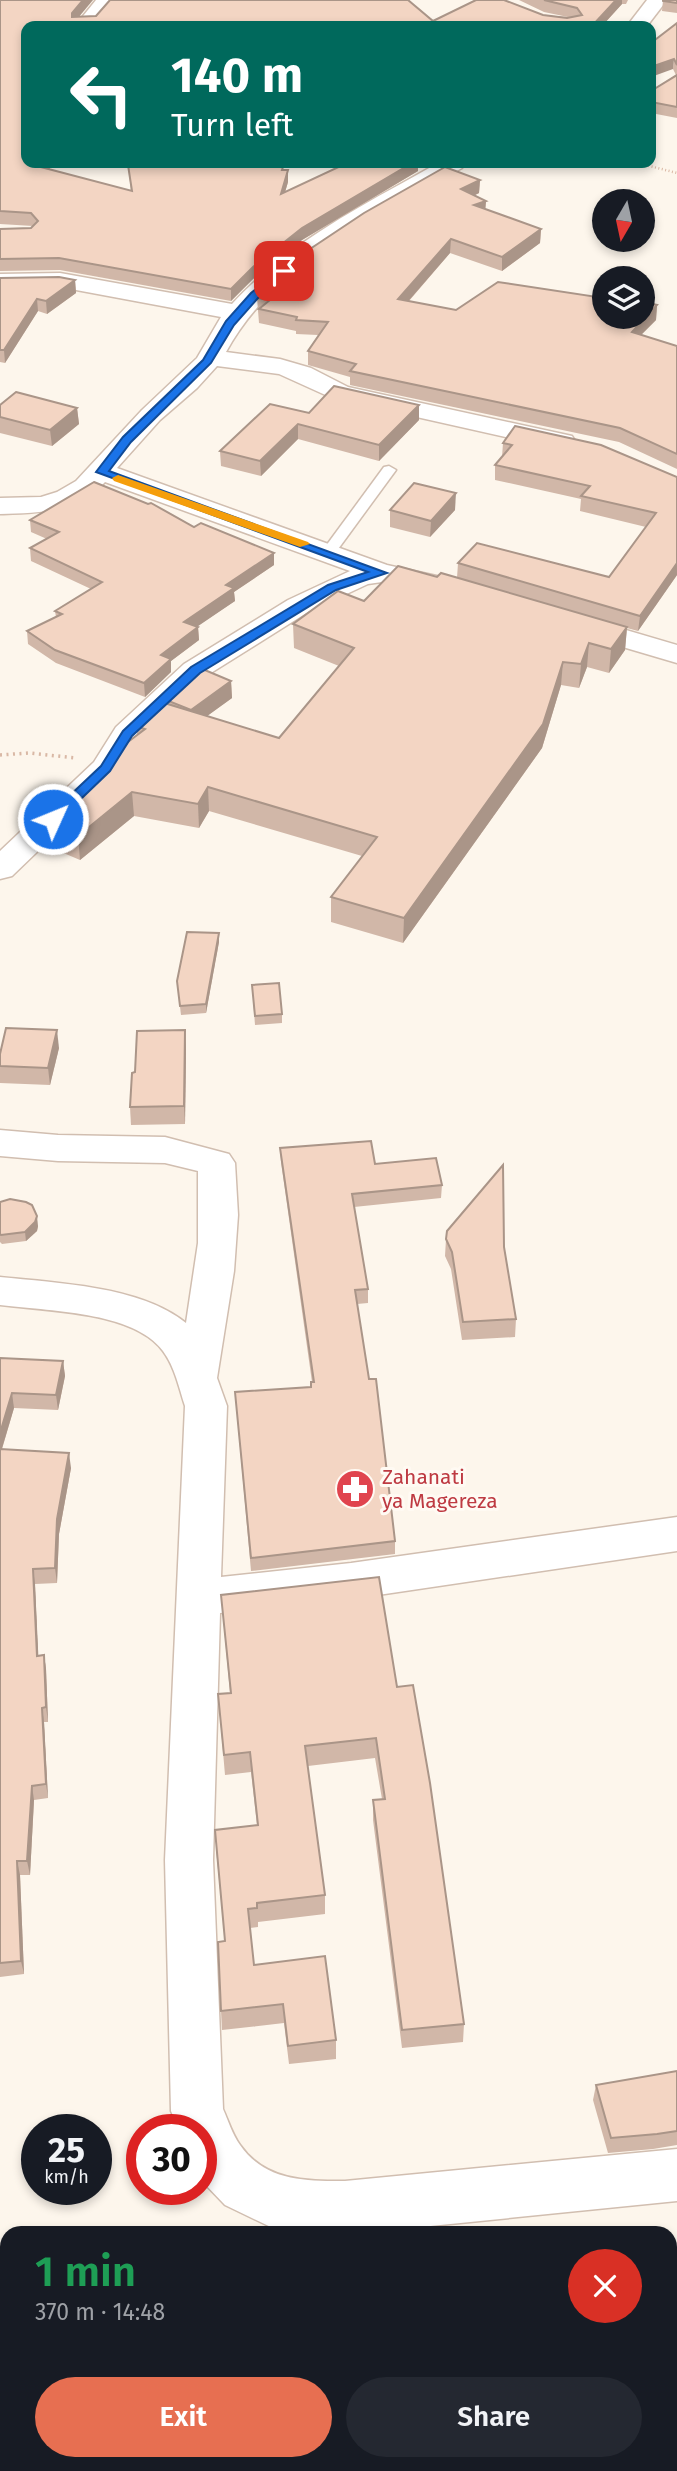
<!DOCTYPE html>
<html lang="en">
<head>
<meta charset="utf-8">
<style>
	:root { --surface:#171b24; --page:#242831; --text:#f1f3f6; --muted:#9ea1a6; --accent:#e76f51 }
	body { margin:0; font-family:"Fira Sans",sans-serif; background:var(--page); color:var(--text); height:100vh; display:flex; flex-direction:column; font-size:26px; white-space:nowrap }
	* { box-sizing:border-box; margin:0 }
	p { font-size:23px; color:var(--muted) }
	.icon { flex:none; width:38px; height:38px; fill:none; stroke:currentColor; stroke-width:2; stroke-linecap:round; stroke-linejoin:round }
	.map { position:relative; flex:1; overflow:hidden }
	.details { position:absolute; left:0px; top:2226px; width:677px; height:245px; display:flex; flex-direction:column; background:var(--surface); border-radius:21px 21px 0 0; box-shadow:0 4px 10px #0003 }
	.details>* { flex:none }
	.hud { position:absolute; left:21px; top:21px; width:635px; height:147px; border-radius:14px; box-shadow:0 4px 10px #0003; background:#00695c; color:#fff; overflow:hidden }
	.needle { width:46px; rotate:189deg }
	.buttons { position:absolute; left:592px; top:189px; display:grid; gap:14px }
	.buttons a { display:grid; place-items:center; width:63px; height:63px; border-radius:50%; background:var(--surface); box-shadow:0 4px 10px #0003; font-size:35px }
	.speed { position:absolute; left:21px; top:2114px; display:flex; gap:14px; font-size:35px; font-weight:700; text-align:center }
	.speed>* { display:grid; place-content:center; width:91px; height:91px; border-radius:50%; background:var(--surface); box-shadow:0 4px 10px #0003; line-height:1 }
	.speed small { font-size:18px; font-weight:400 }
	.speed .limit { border:10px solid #d22; background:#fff; color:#111 }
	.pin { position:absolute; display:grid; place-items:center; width:60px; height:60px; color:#fff; margin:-30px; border-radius:14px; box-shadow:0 4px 10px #0006 }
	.me { position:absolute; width:77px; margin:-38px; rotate:46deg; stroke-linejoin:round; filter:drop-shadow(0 0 5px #0008) }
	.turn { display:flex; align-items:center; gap:24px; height:147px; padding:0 35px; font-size:32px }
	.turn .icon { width:91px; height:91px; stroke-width:2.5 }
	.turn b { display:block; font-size:49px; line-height:60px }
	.round { display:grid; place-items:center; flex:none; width:74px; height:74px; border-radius:37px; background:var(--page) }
	.headline { display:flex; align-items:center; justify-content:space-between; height:119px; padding:0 35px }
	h1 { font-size:42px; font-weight:600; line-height:52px; color:#1e9e55 }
	.primary-button { display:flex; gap:14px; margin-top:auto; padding:14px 35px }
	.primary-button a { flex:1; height:80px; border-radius:42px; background:var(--accent); color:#fff; font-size:28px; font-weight:600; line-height:80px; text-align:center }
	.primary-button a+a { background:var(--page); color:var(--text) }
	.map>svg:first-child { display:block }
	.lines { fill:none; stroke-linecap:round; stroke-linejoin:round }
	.lane-casing { stroke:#d1beb0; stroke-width:3 }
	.street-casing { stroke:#d1beb0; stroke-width:3 }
	.path-far1 { stroke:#d9b8a5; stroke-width:2.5; stroke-dasharray:1 2.5; stroke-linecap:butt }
	.path { stroke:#d9b8a5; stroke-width:3.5; stroke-dasharray:2 4.5; stroke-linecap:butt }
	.lane { fill:#fff; fill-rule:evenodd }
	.street { fill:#fff; fill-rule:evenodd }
	.wall { fill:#d1b7a8 }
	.shaded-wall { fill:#aa9588 }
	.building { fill:#f3d5c3; stroke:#aa9588; stroke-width:2 }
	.route { fill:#1a73e8; stroke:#114b97; stroke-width:2 }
	.slow { fill:#f59e0b }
	.labels { text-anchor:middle; stroke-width:6; stroke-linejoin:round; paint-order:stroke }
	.health-label { font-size:21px; fill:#be3a42; stroke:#fffaf3; text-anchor:start }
</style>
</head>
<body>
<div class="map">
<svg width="677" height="2471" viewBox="0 0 677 2471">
	<rect width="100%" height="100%" fill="#fdf6ec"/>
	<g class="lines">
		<defs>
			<path id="lane" d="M389 466 396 470 333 556H323V550L384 467Z"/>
			<g id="street">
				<path d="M96 0H116L95 26H75Z"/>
				<path d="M647 0H667L647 26H627Z"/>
				<path d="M438 163H465L462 168C376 217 275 262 226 352L280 359 311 368 348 387 563 434 572 436 576 442 572 448 563 450 332 398 279 374 217 366 197 388 160 420 117 468 387 565 450 579 454 585 450 591 440 594 382 582 368 584 308 612 206 676 139 739 117 775 12 876 0 879V851L94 762 116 727 184 664 288 600 350 571 105 482C78 513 38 513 0 514V498L41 497 57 492 76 481 142 410 197 358 221 317 60 287 0 288V274L60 273 232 304C291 240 364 205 438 163Z"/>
				<path d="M575 615 677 645V663L565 630 560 624 565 618Z"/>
				<path d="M0 1130 58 1135 165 1137 229 1154 235 1163 238 1215 234 1271 217 1378 227 1406 221 1577 351 1563 677 1517V1551L351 1599 220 1613 213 1860 223 2109C228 2120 232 2134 240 2145 265 2181 305 2181 345 2181L677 2149V2201L361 2233H300L275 2229 225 2205 202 2181 201 2130H179L171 2111 165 1860 185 1406C179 1388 175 1367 163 1351 134 1311 46 1311 0 1305V1277C57 1283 141 1286 186 1323L198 1243V1171L165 1163 58 1161 0 1156Z"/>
			</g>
		</defs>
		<use href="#lane" class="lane-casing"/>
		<use href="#street" class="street-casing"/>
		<path class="path-far1" d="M638 163 677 173"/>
		<path class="path" d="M0 755 29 753 76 758"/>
		<use href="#lane" class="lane"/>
		<use href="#street" class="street"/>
	</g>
	<g class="wall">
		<path d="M0 0 79 17 433 21 543 15 568 17 544 12 519 0H628L626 4H622L602 26H26V163L131 191 128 165 288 170V182L285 192 418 171 302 240 253 279 231 301 60 270 0 271V230L31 228 33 226 0 224Z"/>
		<path d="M663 0H677V13L662 11Z"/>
		<path d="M677 23V118L651 113V91L676 75 673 69Z"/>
		<path d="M480 180 479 193 475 195 486 201 485 209 541 229 540 243 502 271 450 253 409 301 456 310 657 305 656 320 641 335 677 346V469L619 442 350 385V377L308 365V351L318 335 296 334V331L259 323 257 298Z"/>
		<path d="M0 278 75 280 76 293 47 314 38 311 5 363 0 362Z"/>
		<path d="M0 405 77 408 79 424 52 446 0 433Z"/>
		<path d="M309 413 419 420 379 461 298 439 261 476 221 466 220 451Z"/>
		<path d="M503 443 677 477V575L638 631 627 628 625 650 609 673 587 667 579 688 561 685 542 748 403 943 331 922V897L362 856 209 811 199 828 134 816 80 860 47 846 45 822 137 735 136 726 166 704V700L231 681 232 698 207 716 279 738 339 666 294 648 293 624 437 577 457 578 458 563 609 577 646 527 580 511 581 499 495 480V465L502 457Z"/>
		<path d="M390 510H455L430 537 390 527Z"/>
		<path d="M30 520 194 527 274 565 234 592 235 601 197 626 198 627 199 640 171 661V672L145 697 56 663 28 644 27 631 56 617 55 611 91 589 31 561 30 548 47 539 31 532Z"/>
		<path d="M219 933V942L206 1013 181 1015 177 981Z"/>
		<path d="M252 985 282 1014V1023L255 1025Z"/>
		<path d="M185 1030 186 1047 185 1124 131 1125 130 1107 135 1072Z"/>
		<path d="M59 1048 50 1085 0 1083V1054Z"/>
		<path d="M280 1148 375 1164 442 1185 441 1198 354 1207 368 1289V1303L357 1304 395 1541V1554L251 1571 235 1392 311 1387 312 1382 281 1162Z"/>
		<path d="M0 1202 38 1226 37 1231 26 1241 2 1244 0 1242Z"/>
		<path d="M446 1239 504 1247 516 1319 515 1337 462 1340 451 1269 445 1256Z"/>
		<path d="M0 1358 63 1361 65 1376 58 1410 14 1408 2 1449 71 1468 59 1534 57 1583 35 1584 38 1656 44 1655 46 1669 48 1722H44L48 1798 34 1800 30 1875H20L24 1974 0 1977Z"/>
		<path d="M221 1595 397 1687 464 2024 463 2042 402 2048 373 1820V1800L382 1799 375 1758 308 1766 325 1895V1914L258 1922V1927L250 1928 254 1965 336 2040V2059L289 2064 284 2023 222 2030 221 2011 225 1941 216 1849 257 1825 251 1772 225 1775 218 1694 230 1693Z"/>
		<path d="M677 2071V2145L653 2149 608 2153 593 2100 596 2085Z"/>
	</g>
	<g class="shaded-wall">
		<path d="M83 0H93L73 24 72 13Z"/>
		<path d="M616 0H622V4L602 26H592Z"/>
		<path d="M674 59 673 69 651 77V67Z"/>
		<path d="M41 163H49L50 170 37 166Z"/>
		<path d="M412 163H418V171L302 240 253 279 231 301V289L253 267 302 228Z"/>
		<path d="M288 170V182L281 206V194Z"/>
		<path d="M480 180 479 193 461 202V189Z"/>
		<path d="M486 201 485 214 474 205Z"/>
		<path d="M541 229 540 243 502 271V257Z"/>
		<path d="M451 239 450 253 398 313V299Z"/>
		<path d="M75 280 76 293 47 314 46 301Z"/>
		<path d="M37 299 38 311 5 363 4 350Z"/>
		<path d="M657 305 656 320 630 346 632 332Z"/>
		<path d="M419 405V420L379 461V445Z"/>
		<path d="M77 408 79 424 52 446 50 430Z"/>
		<path d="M298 424V439L261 476 260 461Z"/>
		<path d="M456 493 455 510 430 537 431 521Z"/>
		<path d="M274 553V565L234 592 235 601 185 635 184 622 226 585Z"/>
		<path d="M677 563V575L638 631 640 616Z"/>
		<path d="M198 627 199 640 171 661V672L145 697 144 683 161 655Z"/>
		<path d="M627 627 625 650 609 673 611 649Z"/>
		<path d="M589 643 587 667 579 688 581 664Z"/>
		<path d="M563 662 561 685 542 748 403 943 404 918Z"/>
		<path d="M231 681 232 698 192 727 191 710Z"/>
		<path d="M208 787 209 811 199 828 198 804Z"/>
		<path d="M132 792 134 816 80 860 78 836Z"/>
		<path d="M219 933V942L206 1013V1004Z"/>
		<path d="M57 1030 59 1048 50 1085 48 1068Z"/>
		<path d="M185 1030 186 1047 185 1124 184 1106Z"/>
		<path d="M37 1216 38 1226 37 1231 26 1241 25 1232Z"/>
		<path d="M63 1361 65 1376 58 1410 56 1395Z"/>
		<path d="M12 1393 14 1408 0 1455V1433Z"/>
		<path d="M69 1453 71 1468 59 1534 57 1583 55 1568 57 1519Z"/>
		<path d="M33 1569 35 1584 39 1670 37 1656Z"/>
		<path d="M44 1655 46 1669 48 1722 46 1707Z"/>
		<path d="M42 1708 44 1722 48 1798 46 1784Z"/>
		<path d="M32 1786 34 1800 30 1875 27 1861Z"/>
		<path d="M17 1861 20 1875 24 1974 21 1961Z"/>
	</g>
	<g class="building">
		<path d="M0 0H83L72 13V17L96 16 110 0H408L433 21 476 0H504L543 15 567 18 582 15 577 8 544 0H616L592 26H26V163H41L37 166 132 191 128 165 151 164V163H257L284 164 282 170H288L281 194 347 163H412L302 228 253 267 231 289 59 258 0 259V229L31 228 38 221 31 213 0 211Z"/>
		<path d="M663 0H677V3L663 1Z"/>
		<path d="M677 23V65L674 59 651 67V43Z"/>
		<path d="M677 75V107L651 102V91Z"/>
		<path d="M445 167 480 180 461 189 486 201 474 205 541 229 502 257 451 239 398 299 456 310 498 282 604 298V317H642V302L657 305 632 332 677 346V454L620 428 350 371 356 364 308 351 328 322 296 320 297 317 259 309 270 300 257 298 301 255 364 213Z"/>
		<path d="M59 277 75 280 46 301 37 299 4 350H0V278Z"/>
		<path d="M334 386 419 405 379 445 298 424 260 461 220 451 270 404 309 413Z"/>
		<path d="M16 392 77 408 50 430 0 417V405Z"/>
		<path d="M515 426 601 445 677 477V563L640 616 458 563 477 543 609 577 656 513 581 496 590 486 495 465 512 445 503 443Z"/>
		<path d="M94 482 148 504 151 503 194 527 201 523 274 553 226 585 234 588 184 622 198 627 161 655 171 659 144 683 55 650 27 631 62 614 55 611 102 582 30 548 59 532 30 520Z"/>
		<path d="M414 483 456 493 431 521 390 510Z"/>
		<path d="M398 566 437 577 441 573 627 627 611 649 589 643 581 664 563 662 543 724 404 918 331 897 377 837 208 787 198 804 132 792 78 836 45 822 120 748 145 729 136 726 161 702 279 738 354 648 293 624 338 591 364 601Z"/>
		<path d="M200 668 231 681 191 710 166 700Z"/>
		<path d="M187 932 219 933 206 1004 180 1006 177 981Z"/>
		<path d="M279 983 282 1014 255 1016 252 985Z"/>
		<path d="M6 1028 57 1030 48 1068 0 1066V1054Z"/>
		<path d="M185 1030 184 1106 130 1107 132 1073 135 1072 137 1031Z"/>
		<path d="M371 1141 375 1164 436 1158 442 1185 352 1194 368 1289 355 1290 369 1379H376L395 1541 251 1558 235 1392 311 1387V1382H314L280 1148Z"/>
		<path d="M503 1165 504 1247 516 1319 463 1322 452 1252 446 1239 447 1231Z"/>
		<path d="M10 1199 26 1202 32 1205 37 1216 35 1222 25 1232 1 1235 0 1234V1202Z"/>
		<path d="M0 1358 63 1361 56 1395 12 1393 0 1433Z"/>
		<path d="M0 1449 69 1453 57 1519 55 1568 33 1569 37 1656 44 1655 46 1707 42 1708 46 1784 32 1786 27 1861H17L21 1961 0 1963Z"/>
		<path d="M379 1577 397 1687 413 1685 430 1783 464 2024 402 2030 373 1800 385 1799 376 1738 305 1746 325 1895 257 1903V1908L248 1909 254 1965 325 1956 336 2040 288 2046 283 2004 221 2011 218 1942 225 1941 215 1830 258 1825 250 1752 224 1755 218 1694 231 1693 221 1595Z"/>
		<path d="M677 2071V2131L657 2134 611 2138 596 2085Z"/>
	</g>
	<path class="route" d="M281 269 289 271 258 298 234 325 211 363 131 442 109 471 387 573 336 590 200 673 132 736 110 771 58 821H48V816L101 766 123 731 191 667 328 585 368 572 96 472 123 437 203 360 226 321 251 293Z"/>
	<path class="slow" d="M118 475 308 542 310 544 300 547 114 481 112 478Z"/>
	<defs>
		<symbol id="pharmacy-disc" viewBox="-11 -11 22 22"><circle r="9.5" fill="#e0444e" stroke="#fffaf3"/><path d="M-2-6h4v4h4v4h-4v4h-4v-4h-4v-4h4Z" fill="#fff"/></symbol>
	</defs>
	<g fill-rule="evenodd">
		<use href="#pharmacy-disc" x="333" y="1467" width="44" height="44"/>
	</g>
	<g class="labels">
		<g class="health-label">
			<text x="382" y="1484">Zahanati<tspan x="382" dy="24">ya Magereza</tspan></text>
		</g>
	</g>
</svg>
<div class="buttons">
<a><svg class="needle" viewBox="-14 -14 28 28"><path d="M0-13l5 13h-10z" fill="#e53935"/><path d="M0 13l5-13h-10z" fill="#9ea1a6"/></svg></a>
<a><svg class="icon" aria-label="layers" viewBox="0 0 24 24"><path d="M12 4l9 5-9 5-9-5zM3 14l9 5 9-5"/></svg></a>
</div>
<div class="speed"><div>25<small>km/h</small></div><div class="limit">30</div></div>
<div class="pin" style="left:284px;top:271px;background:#d93025"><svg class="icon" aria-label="arrive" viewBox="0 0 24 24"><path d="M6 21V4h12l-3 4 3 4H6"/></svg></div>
<svg class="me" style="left:53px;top:819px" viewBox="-20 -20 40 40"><circle r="17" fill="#1a73e8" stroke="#fff" stroke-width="3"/><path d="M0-11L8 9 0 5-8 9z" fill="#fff"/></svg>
<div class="hud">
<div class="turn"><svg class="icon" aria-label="left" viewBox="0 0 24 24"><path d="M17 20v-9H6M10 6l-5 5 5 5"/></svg><div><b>140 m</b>Turn left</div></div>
</div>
<section class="details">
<div class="headline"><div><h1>1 min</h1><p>370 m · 14:48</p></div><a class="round" style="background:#d93025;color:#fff"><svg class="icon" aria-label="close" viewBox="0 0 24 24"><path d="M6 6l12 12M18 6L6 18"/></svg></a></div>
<div class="primary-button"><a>Exit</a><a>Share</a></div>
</section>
</div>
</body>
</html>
